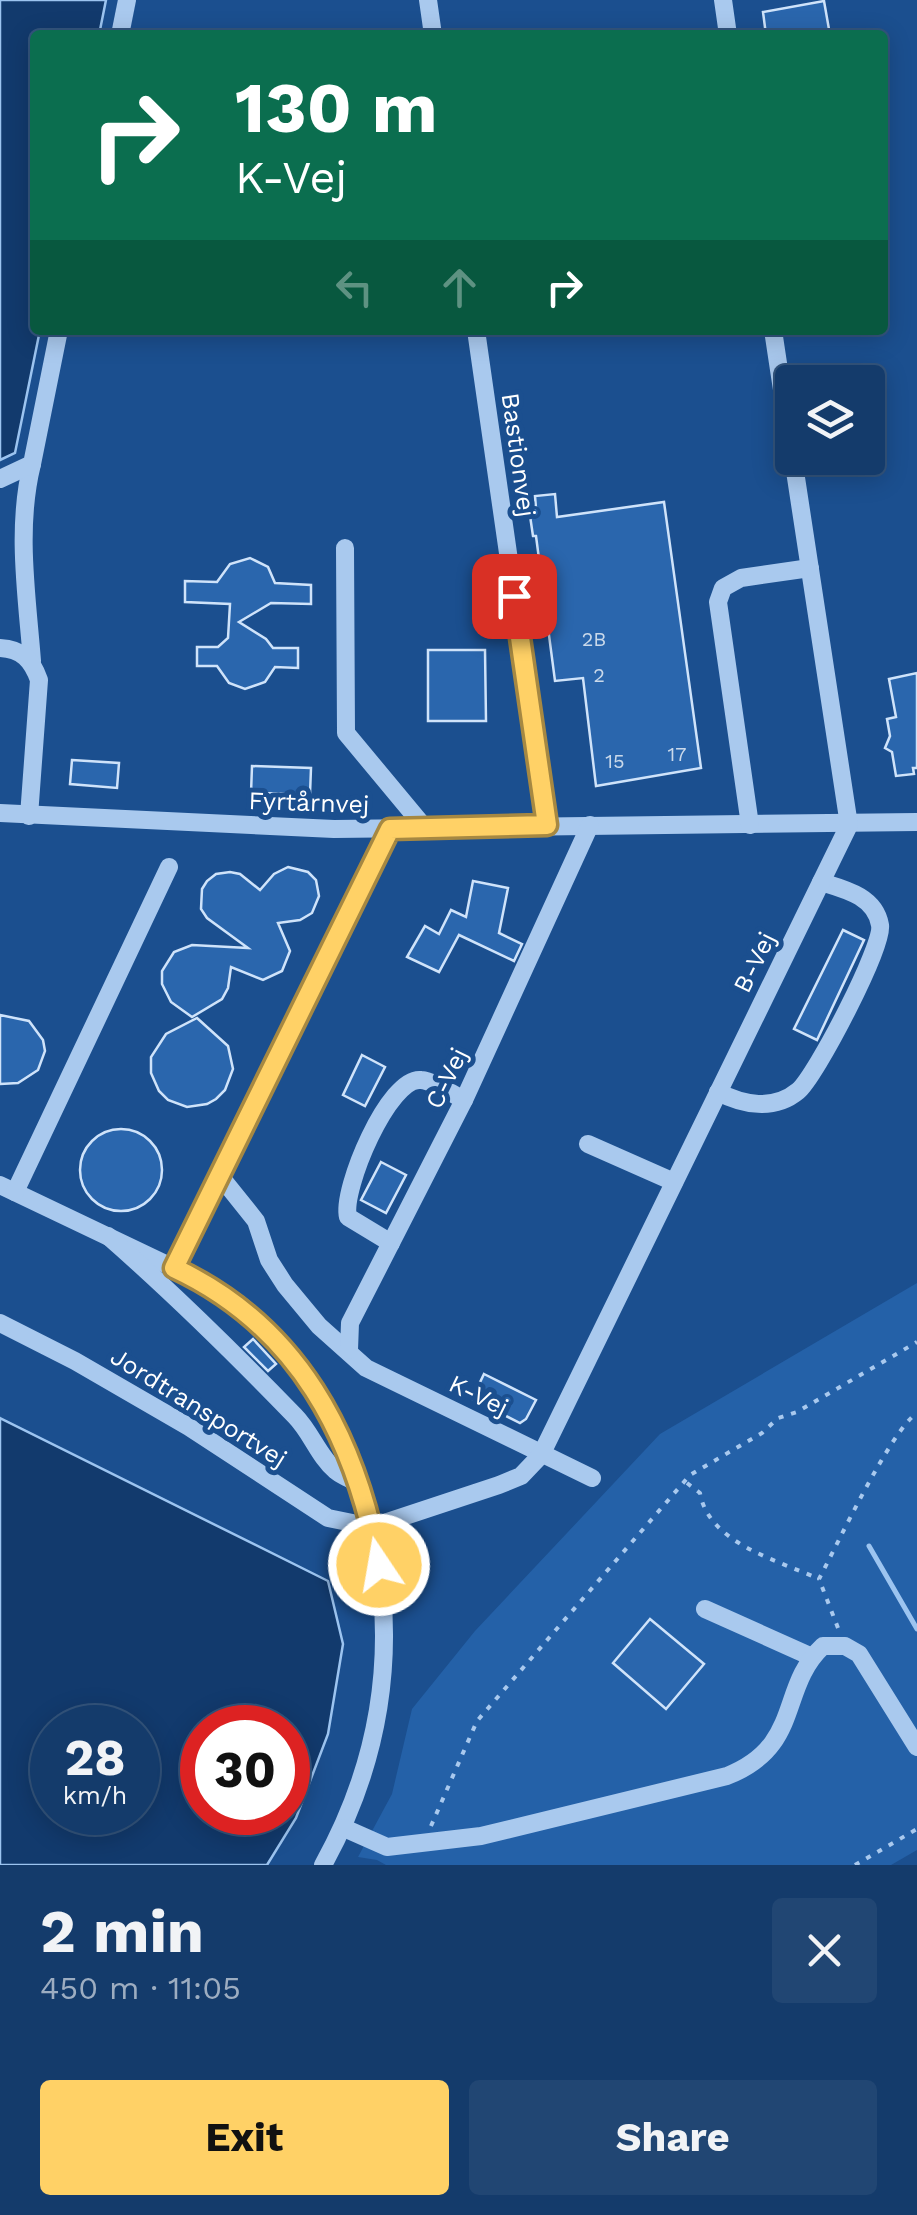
<!DOCTYPE html>
<html lang="en">
<head>
<meta charset="utf-8">
<style>
	:root { --surface:#143b6b; --page:#214673; --text:#f1f3f6; --muted:#9dadc1; --line:#33557e; --accent:#ffd166 }
	body { margin:0; font-family:"Work Sans",sans-serif; background:var(--page); color:var(--text); height:100vh; display:flex; flex-direction:column; font-size:38px; white-space:nowrap }
	* { box-sizing:border-box; margin:0 }
	p { font-size:32px; color:var(--muted) }
	.icon { flex:none; width:55px; height:55px; fill:none; stroke:currentColor; stroke-width:2; stroke-linecap:round; stroke-linejoin:round }
	.map { position:relative; height:1865px; overflow:hidden }
	.panel { display:flex; flex-direction:column; background:var(--surface); flex:1 }
	.panel>* { flex:none }
	.hud { position:absolute; left:30px; top:30px; width:858px; height:305px; border-radius:10px; box-shadow:0 5px 25px #0003,0 0 0 2px var(--line); background:#0b6e4f; color:#fff; overflow:hidden }
	.buttons { position:absolute; left:775px; top:365px; display:grid; gap:20px }
	.buttons a { display:grid; place-items:center; width:110px; height:110px; border-radius:10px; background:var(--surface); box-shadow:0 5px 25px #0003,0 0 0 2px var(--line); font-size:50px }
	.speed { position:absolute; left:30px; top:1705px; display:flex; gap:20px; font-size:50px; font-weight:700; text-align:center }
	.speed>* { display:grid; place-content:center; width:130px; height:130px; border-radius:50%; background:var(--surface); box-shadow:0 5px 25px #0003,0 0 0 2px var(--line); line-height:1 }
	.speed small { font-size:25px; font-weight:400 }
	.speed .limit { border:15px solid #d22; background:#fff; color:#111 }
	.pin { position:absolute; display:grid; place-items:center; width:85px; height:85px; color:#fff; margin:-42px; border-radius:20px; box-shadow:0 5px 15px #0006 }
	.me { position:absolute; width:110px; margin:-55px; rotate:348deg; stroke-linejoin:round; filter:drop-shadow(0 0 8px #0008) }
	.turn { display:flex; align-items:center; gap:35px; height:210px; padding:0 40px; font-size:45px }
	.turn .icon { width:130px; height:130px; stroke-width:2.5 }
	.turn b { display:block; font-size:70px; line-height:85px }
	.lanes { display:flex; align-items:center; height:95px; padding:0 40px; background:#0003; justify-content:center; gap:50px; direction:ltr }
	.lanes .off { opacity:.35 }
	.round { display:grid; place-items:center; flex:none; width:105px; height:105px; border-radius:10px; background:var(--page) }
	.summary { display:flex; align-items:center; justify-content:space-between; height:170px; padding:0 40px }
	h1 { font-size:60px; font-weight:700; line-height:75px }
	.button { display:flex; gap:20px; margin-top:auto; padding:20px 40px }
	.button a { flex:1; height:115px; border-radius:10px; background:var(--accent); color:#111; font-size:40px; font-weight:700; line-height:115px; text-align:center }
	.button a+a { background:var(--page); color:var(--text) }
	.map>svg:first-child { display:block }
	.green { fill:#2461a8 }
	.water { fill:#123a6d; stroke:#9cc4f0; stroke-width:2.5; fill-rule:evenodd }
	.lines { fill:none; stroke-linecap:round; stroke-linejoin:round }
	.stream { stroke:#9cc4f0; stroke-width:5 }
	.building { fill:#2a66ad; stroke:#cfe3fa; stroke-width:2.5 }
	.path { stroke:#a9c9ee; stroke-width:4; stroke-dasharray:5 8; stroke-linecap:butt }
	.minor { stroke:#a9c9ee; stroke-width:18 }
	.route-casing { stroke:#a68842; stroke-width:25 }
	.route { stroke:#ffd166; stroke-width:18 }
	.labels { text-anchor:middle; stroke-width:10; stroke-linejoin:round; paint-order:stroke }
	.number-label { font-size:20px; fill:#cad9ea }
	.street-label { font-size:25px; fill:#fff; stroke:#1b4f8f }
</style>
</head>
<body>
<div class="map">
<svg width="917" height="1865" viewBox="0 0 917 1865">
	<rect width="100%" height="100%" fill="#1b4f8f"/>
	<path class="green" d="M917 1283V1850L891 1865H386L377 1860 358 1857 392 1794 412 1709 475 1631 660 1434Z"/>
	<g class="water">
		<path d="M0 0H106L99 35H35V330H40L15 453 0 460Z"/>
		<path d="M0 1418 328 1581 343 1644 328 1734 296 1818 267 1865H0ZM52 1728H138V1812H52ZM202 1728H288V1812H202Z"/>
	</g>
	<g class="lines">
		<path class="stream" d="M869 1546 917 1629"/>
	</g>
	<g class="building">
		<path d="M824 1 830 35H766L763 12Z"/>
		<path d="M555 494 557 517 664 502 701 768 596 786 583 678 555 681 536 536H533L529 509 536 508 535 496Z"/>
		<path d="M250 558 268 567 275 583 311 585V604L271 603 239 622 266 639 273 648H298V668L275 667 265 682 245 689 229 683 217 666H197V647H218L228 638 230 604 185 602V581L217 582 230 564Z"/>
		<path d="M428 650H485L486 721H428Z"/>
		<path d="M917 673V768H913L914 774 896 776 892 752 885 748 890 736 887 719 896 717 889 679Z"/>
		<path d="M72 760 119 763 117 788 70 784Z"/>
		<path d="M252 766 311 768 310 794 251 793Z"/>
		<path d="M288 867 308 872 316 880 319 896 312 913 300 920 278 923 290 951 282 971 263 980 231 967 228 988 222 999 192 1017 171 1002 162 984V971L174 952 192 945 248 948 207 918 201 909 202 889 207 881 216 874 230 872 240 874 260 890 274 874Z"/>
		<path d="M473 881 508 888 499 933 522 944 514 961 459 935 439 972 407 957 425 926 439 934 451 910 466 917Z"/>
		<path d="M843 930 864 940 817 1040 794 1029Z"/>
		<path d="M0 1015 29 1021 43 1040 45 1051 38 1070 18 1083 0 1084Z"/>
		<path d="M197 1018 228 1046 233 1069 225 1090 216 1099 207 1104 187 1107 168 1100 159 1091 151 1073V1057L166 1034Z"/>
		<path d="M362 1055 385 1067 365 1106 343 1095Z"/>
		<circle cx="121" cy="1170" r="41"/>
		<path d="M381 1162 406 1175 386 1213 361 1200Z"/>
		<path d="M253 1339 276 1364 268 1371 244 1347Z"/>
		<path d="M484 1374 536 1400 526 1419 520 1423 472 1399Z"/>
		<path d="M650 1619 704 1664 666 1709 613 1663Z"/>
	</g>
	<g class="lines">
		<g class="path">
			<path d="M687 1483 700 1493C709 1544 778 1560 819 1579"/>
			<path d="M838 1628 819 1579C837 1545 891 1430 917 1413"/>
			<path d="M431 1826 477 1721 690 1475 762 1433 778 1418 797 1412 917 1342"/>
			<path d="M855 1865 917 1829"/>
		</g>
		<g class="minor">
			<path d="M428 0 433 35"/>
			<path d="M723 0 728 35"/>
			<path d="M120 35 127 0"/>
			<path d="M476 330 547 825"/>
			<path d="M773 330 792 456"/>
			<path d="M32 464C16 528 27 596 32 661"/>
			<path d="M0 479 32 464 59 330"/>
			<path d="M345 548 346 733 425 828"/>
			<path d="M0 648C22 649 32 660 39 680L29 816"/>
			<path d="M0 813 334 829 917 822"/>
			<path d="M750 825 718 602 723 588 741 578 810 568"/>
			<path d="M718 1092C743 1105 774 1111 798 1091 816 1076 884 945 880 925 875 896 844 889 821 882"/>
			<path d="M588 1144 674 1182"/>
			<path d="M220 1176 256 1221 269 1260 285 1285 319 1326 366 1368 592 1478"/>
			<path d="M0 1185 174 1268"/>
			<path d="M15 1192 169 867"/>
			<path d="M108 1236C173 1293 235 1354 295 1416 311 1432 319 1457 336 1471 341 1476 351 1478 356 1483 369 1497 372 1530 376 1548 396 1659 378 1766 323 1865"/>
			<path d="M391 1243 348 1217C341 1190 389 1076 421 1080 434 1081 452 1094 464 1100"/>
			<path d="M0 1323 75 1361 189 1427 328 1518 372 1527"/>
			<path d="M349 1350 350 1323 464 1100 590 825"/>
			<path d="M356 1483C346 1425 289 1345 243 1307 223 1291 197 1279 174 1268L390 829"/>
			<path d="M372 1527 499 1485 521 1476 541 1455 849 825 793 458"/>
			<path d="M705 1609 812 1657"/>
			<path d="M344 1828 387 1847 481 1836 727 1776C803 1746 778 1688 823 1646H845L859 1654 917 1747"/>
		</g>
	</g>
	<g class="lines">
		<defs>
			<path id="route" d="M379 1565C355 1436 298 1326 174 1268L390 829 547 825 514 596"/>
		</defs>
		<use href="#route" class="route-casing"/>
		<use href="#route" class="route"/>
	</g>
	<g class="labels">
		<g class="number-label">
			<text x="594" y="646">2B</text>
			<text x="599" y="682">2</text>
			<text x="677" y="761">17</text>
			<text x="615" y="768">15</text>
		</g>
		<g class="street-label">
			<text transform="translate(519 455) rotate(82)" y="9">Bastionvej</text>
			<text transform="translate(309 802) rotate(2)" y="9">Fyrtårnvej</text>
			<text transform="translate(754 962) rotate(-64)" y="9">B-Vej</text>
			<text transform="translate(446 1078) rotate(-64)" y="9">C-Vej</text>
			<text transform="translate(479 1395) rotate(26)" y="9">K-Vej</text>
			<text transform="translate(199 1407) rotate(32)" y="9">Jordtransportvej</text>
		</g>
	</g>
</svg>
<div class="buttons">
<a><svg class="icon" aria-label="layers" viewBox="0 0 24 24"><path d="M12 4l9 5-9 5-9-5zM3 14l9 5 9-5"/></svg></a>
</div>
<div class="speed"><div>28<small>km/h</small></div><div class="limit">30</div></div>
<div class="pin" style="left:514px;top:596px;background:#d93025"><svg class="icon" aria-label="arrive" viewBox="0 0 24 24"><path d="M6 21V4h12l-3 4 3 4H6"/></svg></div>
<svg class="me" style="left:379px;top:1565px" viewBox="-20 -20 40 40"><circle r="17" fill="#ffd166" stroke="#fff" stroke-width="3"/><path d="M0-11L8 9 0 5-8 9z" fill="#fff"/></svg>
<div class="hud">
<div class="turn"><svg class="icon" aria-label="right" viewBox="0 0 24 24"><path d="M7 20v-9h11M14 6l5 5-5 5"/></svg><div><b>130 m</b>K-Vej</div></div>
<div class="lanes"><svg class="icon off" aria-label="left" viewBox="0 0 24 24"><path d="M17 20v-9H6M10 6l-5 5 5 5"/></svg><svg class="icon off" aria-label="ahead" viewBox="0 0 24 24"><path d="M12 20V5M6 11l6-6 6 6"/></svg><svg class="icon" aria-label="right" viewBox="0 0 24 24"><path d="M7 20v-9h11M14 6l5 5-5 5"/></svg></div>
</div>
</div>
<section class="panel">
<div class="summary"><div><h1>2 min</h1><p>450 m · 11:05</p></div><a class="round"><svg class="icon" aria-label="close" viewBox="0 0 24 24"><path d="M6 6l12 12M18 6L6 18"/></svg></a></div>
<div class="button"><a>Exit</a><a>Share</a></div>
</section>
</body>
</html>
